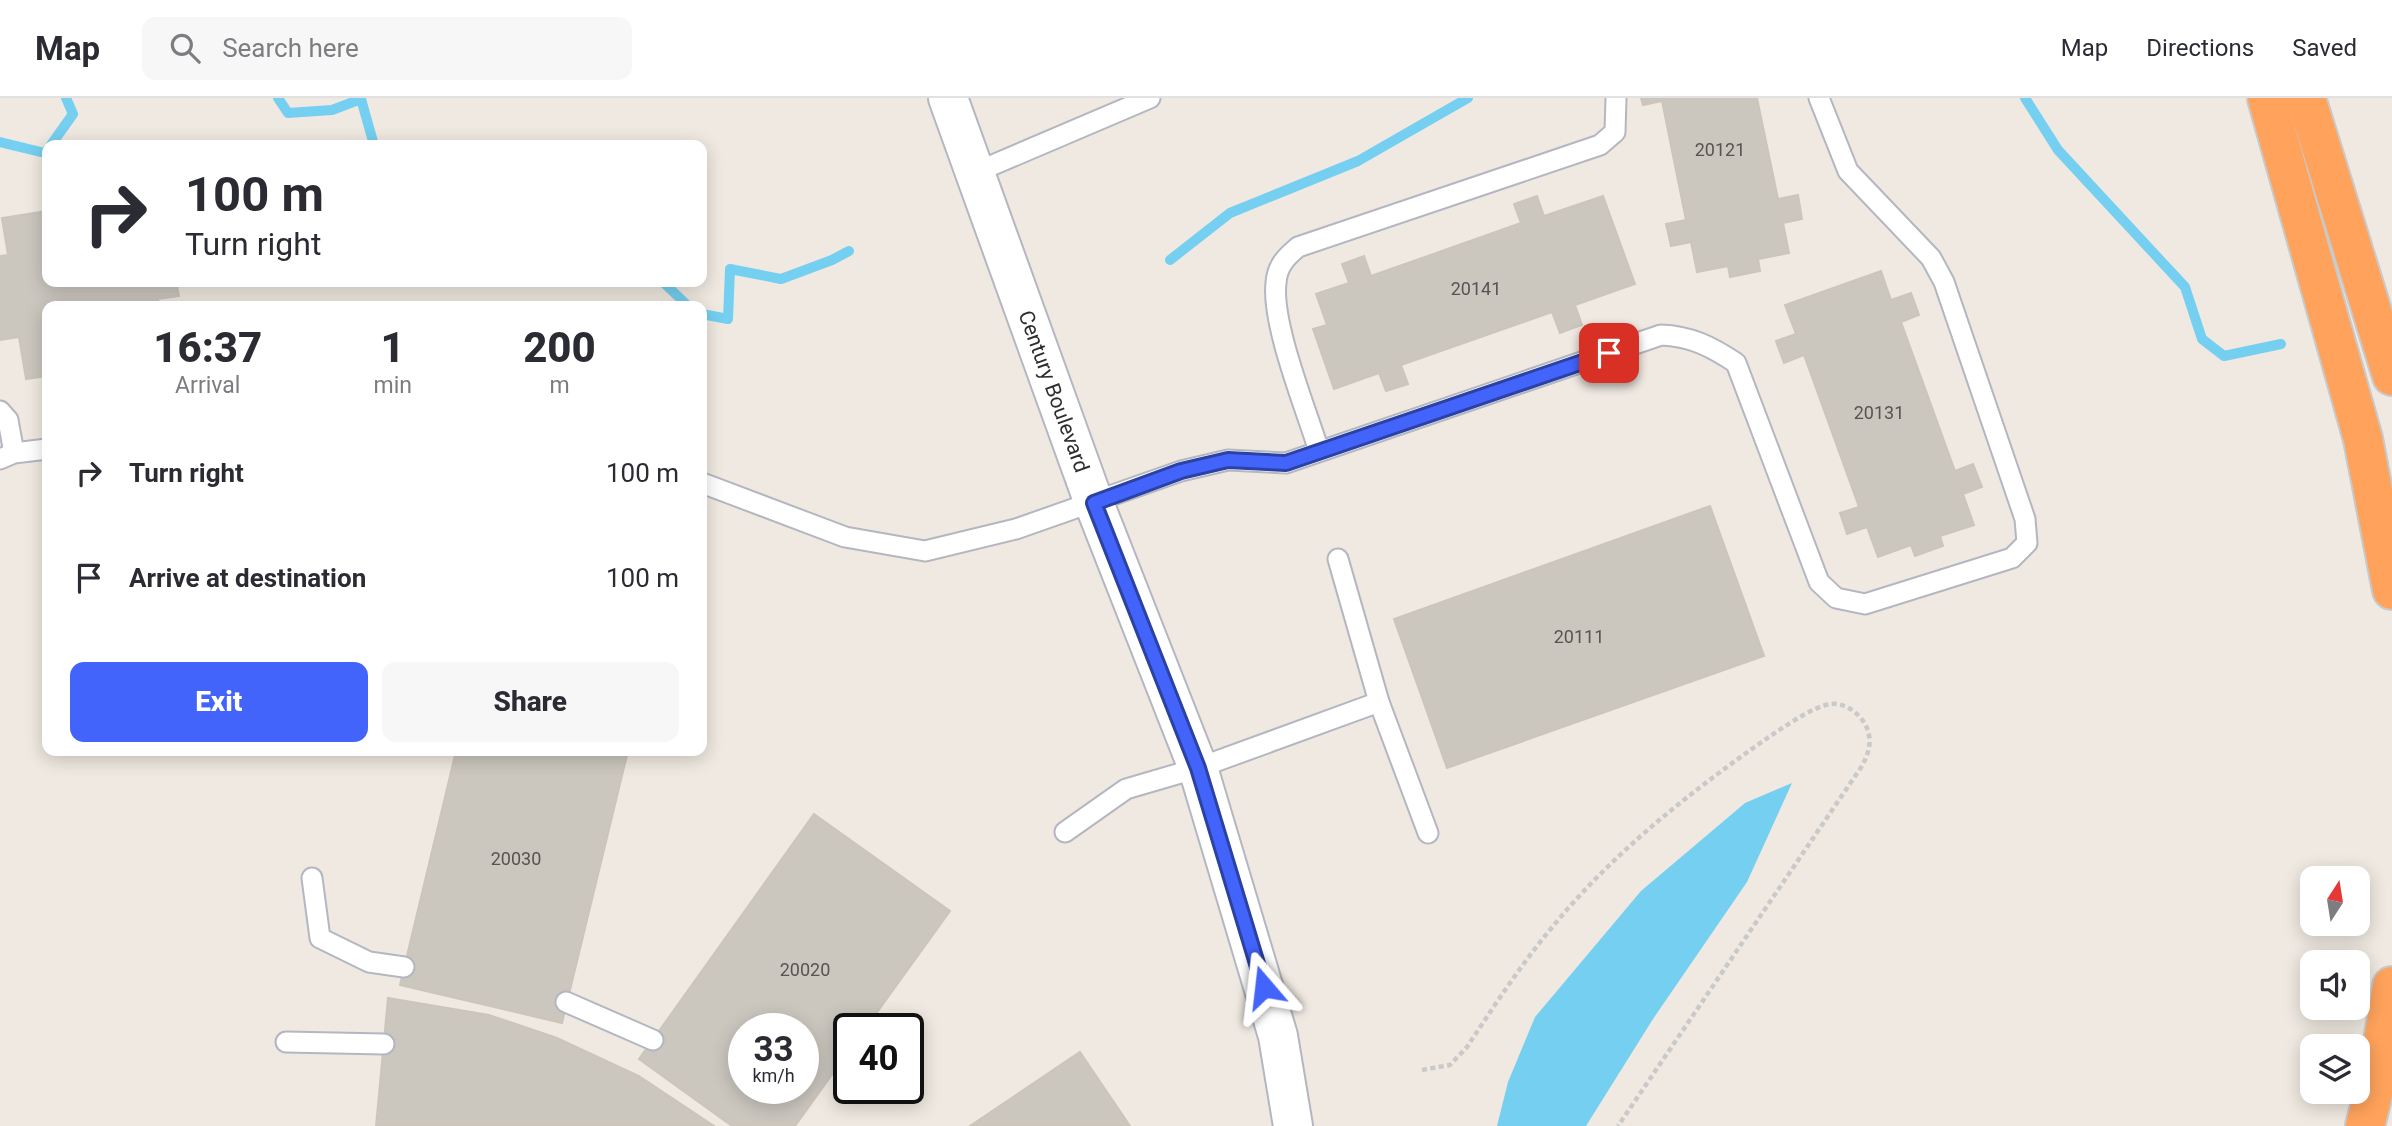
<!DOCTYPE html>
<html lang="en">
<head>
<meta charset="utf-8">
<style>
	:root { --surface:#fff; --page:#f7f7f7; --text:#2b2b33; --muted:#7c7c81; --line:#e1e1e2; --accent:#4264fb }
	body { margin:0; font-family:Roboto,sans-serif; background:var(--page); color:var(--text); height:100vh; display:flex; flex-direction:column; font-size:26px; white-space:nowrap }
	* { box-sizing:border-box; margin:0 }
	p { font-size:23px; color:var(--muted) }
	.icon { flex:none; width:38px; height:38px; fill:none; stroke:currentColor; stroke-width:2; stroke-linecap:round; stroke-linejoin:round }
	.map { position:relative; flex:1; overflow:hidden }
	.details { position:absolute; left:42px; top:203px; width:665px; height:455px; display:flex; flex-direction:column; background:var(--surface); border-radius:14px; box-shadow:0 4px 18px #0003 }
	.details>* { flex:none }
	.banner { position:absolute; left:42px; top:42px; width:665px; height:147px; border-radius:14px; box-shadow:0 4px 18px #0003; background:#fff; color:var(--text); overflow:hidden }
	.needle { width:46px; rotate:12deg }
	.tools { position:absolute; left:2300px; top:768px; display:grid; gap:14px }
	.tools a { display:grid; place-items:center; width:70px; height:70px; border-radius:14px; background:var(--surface); box-shadow:0 4px 18px #0003; font-size:35px }
	.speed { position:absolute; left:728px; top:915px; display:flex; gap:14px; font-size:35px; font-weight:700; text-align:center }
	.speed>* { display:grid; place-content:center; width:91px; height:91px; border-radius:50%; background:var(--surface); box-shadow:0 4px 18px #0003; line-height:1 }
	.speed small { font-size:18px; font-weight:400 }
	.speed .limit { border:4px solid #111; border-radius:10px; background:#fff; color:#111 }
	.pin { position:absolute; display:grid; place-items:center; width:60px; height:60px; color:#fff; margin:-30px; border-radius:14px; box-shadow:0 4px 10px #0006 }
	.me { position:absolute; width:77px; margin:-38px; rotate:343deg; stroke-linejoin:round; filter:drop-shadow(0 0 5px #0008) }
	.turn { display:flex; align-items:center; gap:24px; height:147px; padding:0 28px; font-size:32px }
	.turn .icon { width:91px; height:91px; stroke-width:2.5 }
	.turn b { display:block; font-size:49px; line-height:60px }
	.eta { display:flex; justify-content:space-evenly; align-items:center; height:119px; text-align:center }
	.eta b { font-size:42px; font-weight:800; line-height:49px }
	.primary-button { display:flex; gap:14px; margin-top:auto; padding:14px 28px }
	.primary-button a { flex:1; height:80px; border-radius:14px; background:var(--accent); color:#fff; font-size:28px; font-weight:800; line-height:80px; text-align:center }
	.primary-button a+a { background:var(--page); color:var(--text) }
	ul { padding:0; list-style:none }
	li { display:flex; align-items:center; gap:21px; height:105px; padding:0 28px }
	li div { flex:1 }
	li b { display:block; font-size:26px }
	li em { font-style:normal }
	header { display:flex; align-items:center; gap:42px; box-sizing:border-box; height:98px; padding:0 35px; background:var(--surface); border-bottom:2px solid var(--line) }
	header strong { font-size:33px }
	nav { display:flex; gap:38px; margin-inline-start:auto; font-size:24px }
	.search { width:490px; height:63px; background:var(--page); display:flex; align-items:center; gap:18px; box-sizing:border-box; padding:0 24px; border-radius:14px; color:var(--muted); font-size:26px }
	.map>svg:first-child { display:block }
	.water { fill:#75cff0 }
	.lines { fill:none; stroke-linecap:round; stroke-linejoin:round }
	.stream { stroke:#75cff0; stroke-width:10 }
	.building { fill:#cbc7bf; stroke:#cbc5ba; stroke-width:2; fill-rule:evenodd }
	.service-casing { stroke:#b4b7c1; stroke-width:23 }
	.tertiary-casing { stroke:#b4b7c1; stroke-width:42 }
	.motorway-casing { stroke:#c9c9c9; stroke-width:42 }
	.path { stroke:#c9c9c9; stroke-width:4.5; stroke-dasharray:5 3.5; stroke-linecap:butt }
	.service { stroke:#fff; stroke-width:19 }
	.tertiary { stroke:#fff; stroke-width:38 }
	.motorway { stroke:#ffa35c; stroke-width:38 }
	.route-casing { stroke:#2b41a3; stroke-width:18 }
	.route { stroke:#4264fb; stroke-width:12 }
	.labels { text-anchor:middle; stroke-width:6; stroke-linejoin:round; paint-order:stroke }
	.number-label { font-size:18px; fill:#555452 }
	.street-label { font-size:21px; fill:#2e2e2e; stroke:#fff }
</style>
</head>
<body>
<header>
<strong>Map</strong>
<div class="search"><svg class="icon" aria-label="search" viewBox="0 0 24 24"><circle cx="10" cy="10" r="6"/><path d="M15 15l6 6"/></svg>Search here</div>
<nav><a>Map</a><a>Directions</a><a>Saved</a></nav>
</header>
<div class="map">
<svg width="2392" height="1028" viewBox="0 0 2392 1028">
	<rect width="100%" height="100%" fill="#efe9e1"/>
	<path class="water" d="M1792 685 1747 784 1653 921 1586 1028H1497L1508 984 1535 919 1641 793 1745 705Z"/>
	<g class="lines">
		<g class="stream">
			<path d="M278 0 288 15 332 12 361 1 374 47"/>
			<path d="M2025 0 2058 52 2185 189 2202 241 2224 258 2281 246"/>
			<path d="M0 44 45 55 47 52"/>
			<path d="M51 47 73 16 66 0"/>
			<path d="M1170 162 1230 115 1358 63 1468 0"/>
			<path d="M663 184 688 208"/>
			<path d="M702 216 728 221 730 171 781 181 832 162 849 153"/>
		</g>
	</g>
	<g class="building">
		<path d="M1641 0H1757L1778 101 1798 97 1802 121 1783 125 1789 155 1758 161 1760 173 1730 179 1728 168 1697 174 1691 144 1671 148 1666 126 1686 122 1662 3 1643 7Z"/>
		<path d="M1537 98 1544 118 1603 98 1635 186 1575 207 1582 227 1560 235 1552 214 1401 267 1408 286 1386 293 1379 275 1334 291 1313 231 1327 227 1316 196 1349 185 1342 166 1364 158 1371 178 1521 125 1514 106Z"/>
		<path d="M47 113V184H176L179 198 158 201 159 208H47V278L26 281 19 239 0 242V158L8 157 2 120Z"/>
		<path d="M1881 173 1891 202 1911 195 1919 217 1901 224 1955 373 1973 366 1982 389 1963 396 1974 427 1940 438 1943 448 1915 458 1911 447 1878 459 1867 429 1847 436 1840 415 1859 409 1804 257 1784 265 1776 243 1796 236 1785 207Z"/>
		<path d="M1710 408 1764 558 1447 670 1394 521Z"/>
		<path d="M456 653H628L562 925 400 887Z"/>
		<path d="M814 716 950 813 865 931H849V953L795 1028H732L639 961ZM744 931H803V990H744Z"/>
		<path d="M388 900 489 917 557 940 639 978 714 1028H376Z"/>
		<path d="M1080 954 1130 1028H970Z"/>
	</g>
	<g class="lines">
		<defs>
			<g id="service">
				<path d="M974 75 1150 0"/>
				<path d="M0 313 8 322 14 355"/>
				<path d="M1319 353C1306 311 1271 225 1276 185 1277 168 1286 159 1298 149L1600 47 1615 34 1616 0"/>
				<path d="M0 361 14 355 47 351"/>
				<path d="M702 385 845 439 925 453 1016 431 1181 373 1228 362 1286 365 1661 237C1691 238 1712 249 1736 265L1819 484 1836 500 1865 506 2012 460 2027 445 2025 421 1944 184 1931 160 1848 73 1819 0"/>
				<path d="M1338 461 1379 604 1428 735"/>
				<path d="M1065 734 1126 691 1198 670 1379 604"/>
				<path d="M312 780 320 840 369 864 404 869"/>
				<path d="M566 904 653 942"/>
				<path d="M286 944 384 946"/>
			</g>
			<g id="tertiary">
				<path id="s1" d="M948 0 1094 405 1198 670 1278 938 1293 1028"/>
			</g>
			<g id="motorway">
				<path d="M2267 0 2363 341 2392 492"/>
				<path d="M2306 0 2392 278"/>
				<path d="M2365 1028 2377 980 2392 888"/>
			</g>
		</defs>
		<use href="#service" class="service-casing"/>
		<use href="#tertiary" class="tertiary-casing"/>
		<use href="#motorway" class="motorway-casing"/>
		<path class="path" d="M1422 972 1450 967 1467 949C1494 908 1522 865 1554 827 1614 754 1689 695 1766 641 1781 631 1813 608 1831 606 1847 604 1864 619 1868 633 1872 646 1868 656 1862 668L1618 1028"/>
		<use href="#service" class="service"/>
		<use href="#tertiary" class="tertiary"/>
		<use href="#motorway" class="motorway"/>
	</g>
	<g class="lines">
		<defs>
			<path id="route" d="M1264 889 1198 670 1094 405 1181 373 1228 362 1286 365 1609 255"/>
		</defs>
		<use href="#route" class="route-casing"/>
		<use href="#route" class="route"/>
	</g>
	<g class="labels">
		<g class="number-label">
			<text x="1720" y="58">20121</text>
			<text x="1476" y="197">20141</text>
			<text x="1879" y="321">20131</text>
			<text x="1579" y="545">20111</text>
			<text x="516" y="767">20030</text>
			<text x="805" y="878">20020</text>
		</g>
		<g class="street-label">
			<text dy="7" stroke="none"><textPath href="#s1" startOffset="312">Century Boulevard</textPath></text>
		</g>
	</g>
</svg>
<div class="tools">
<a><svg class="needle" viewBox="-14 -14 28 28"><path d="M0-13l5 13h-10z" fill="#e53935"/><path d="M0 13l5-13h-10z" fill="#7c7c81"/></svg></a>
<a><svg class="icon" aria-label="sound" viewBox="0 0 24 24"><path d="M4 9h4l5-4v14l-5-4H4zM17 9q2 3 0 6"/></svg></a>
<a><svg class="icon" aria-label="layers" viewBox="0 0 24 24"><path d="M12 4l9 5-9 5-9-5zM3 14l9 5 9-5"/></svg></a>
</div>
<div class="speed"><div>33<small>km/h</small></div><div class="limit">40</div></div>
<div class="pin" style="left:1609px;top:255px;background:#d93025"><svg class="icon" aria-label="arrive" viewBox="0 0 24 24"><path d="M6 21V4h12l-3 4 3 4H6"/></svg></div>
<svg class="me" style="left:1264px;top:889px" viewBox="-20 -20 40 40"><path d="M0-17L14 15 0 8-14 15z" fill="#4264fb" stroke="#fff" stroke-width="4"/></svg>
<div class="banner">
<div class="turn"><svg class="icon" aria-label="right" viewBox="0 0 24 24"><path d="M7 20v-9h11M14 6l5 5-5 5"/></svg><div><b>100 m</b>Turn right</div></div>
</div>
<section class="details">
<div class="eta">
<div><b>16:37</b><p>Arrival</p></div>
<div><b>1</b><p>min</p></div>
<div><b>200</b><p>m</p></div>
</div>
<ul>
<li><svg class="icon" aria-label="right" viewBox="0 0 24 24"><path d="M7 20v-9h11M14 6l5 5-5 5"/></svg><div><b>Turn right</b></div><em>100 m</em></li>
<li><svg class="icon" aria-label="arrive" viewBox="0 0 24 24"><path d="M6 21V4h12l-3 4 3 4H6"/></svg><div><b>Arrive at destination</b></div><em>100 m</em></li>
</ul>
<div class="primary-button"><a>Exit</a><a>Share</a></div>
</section>
</div>
</body>
</html>
